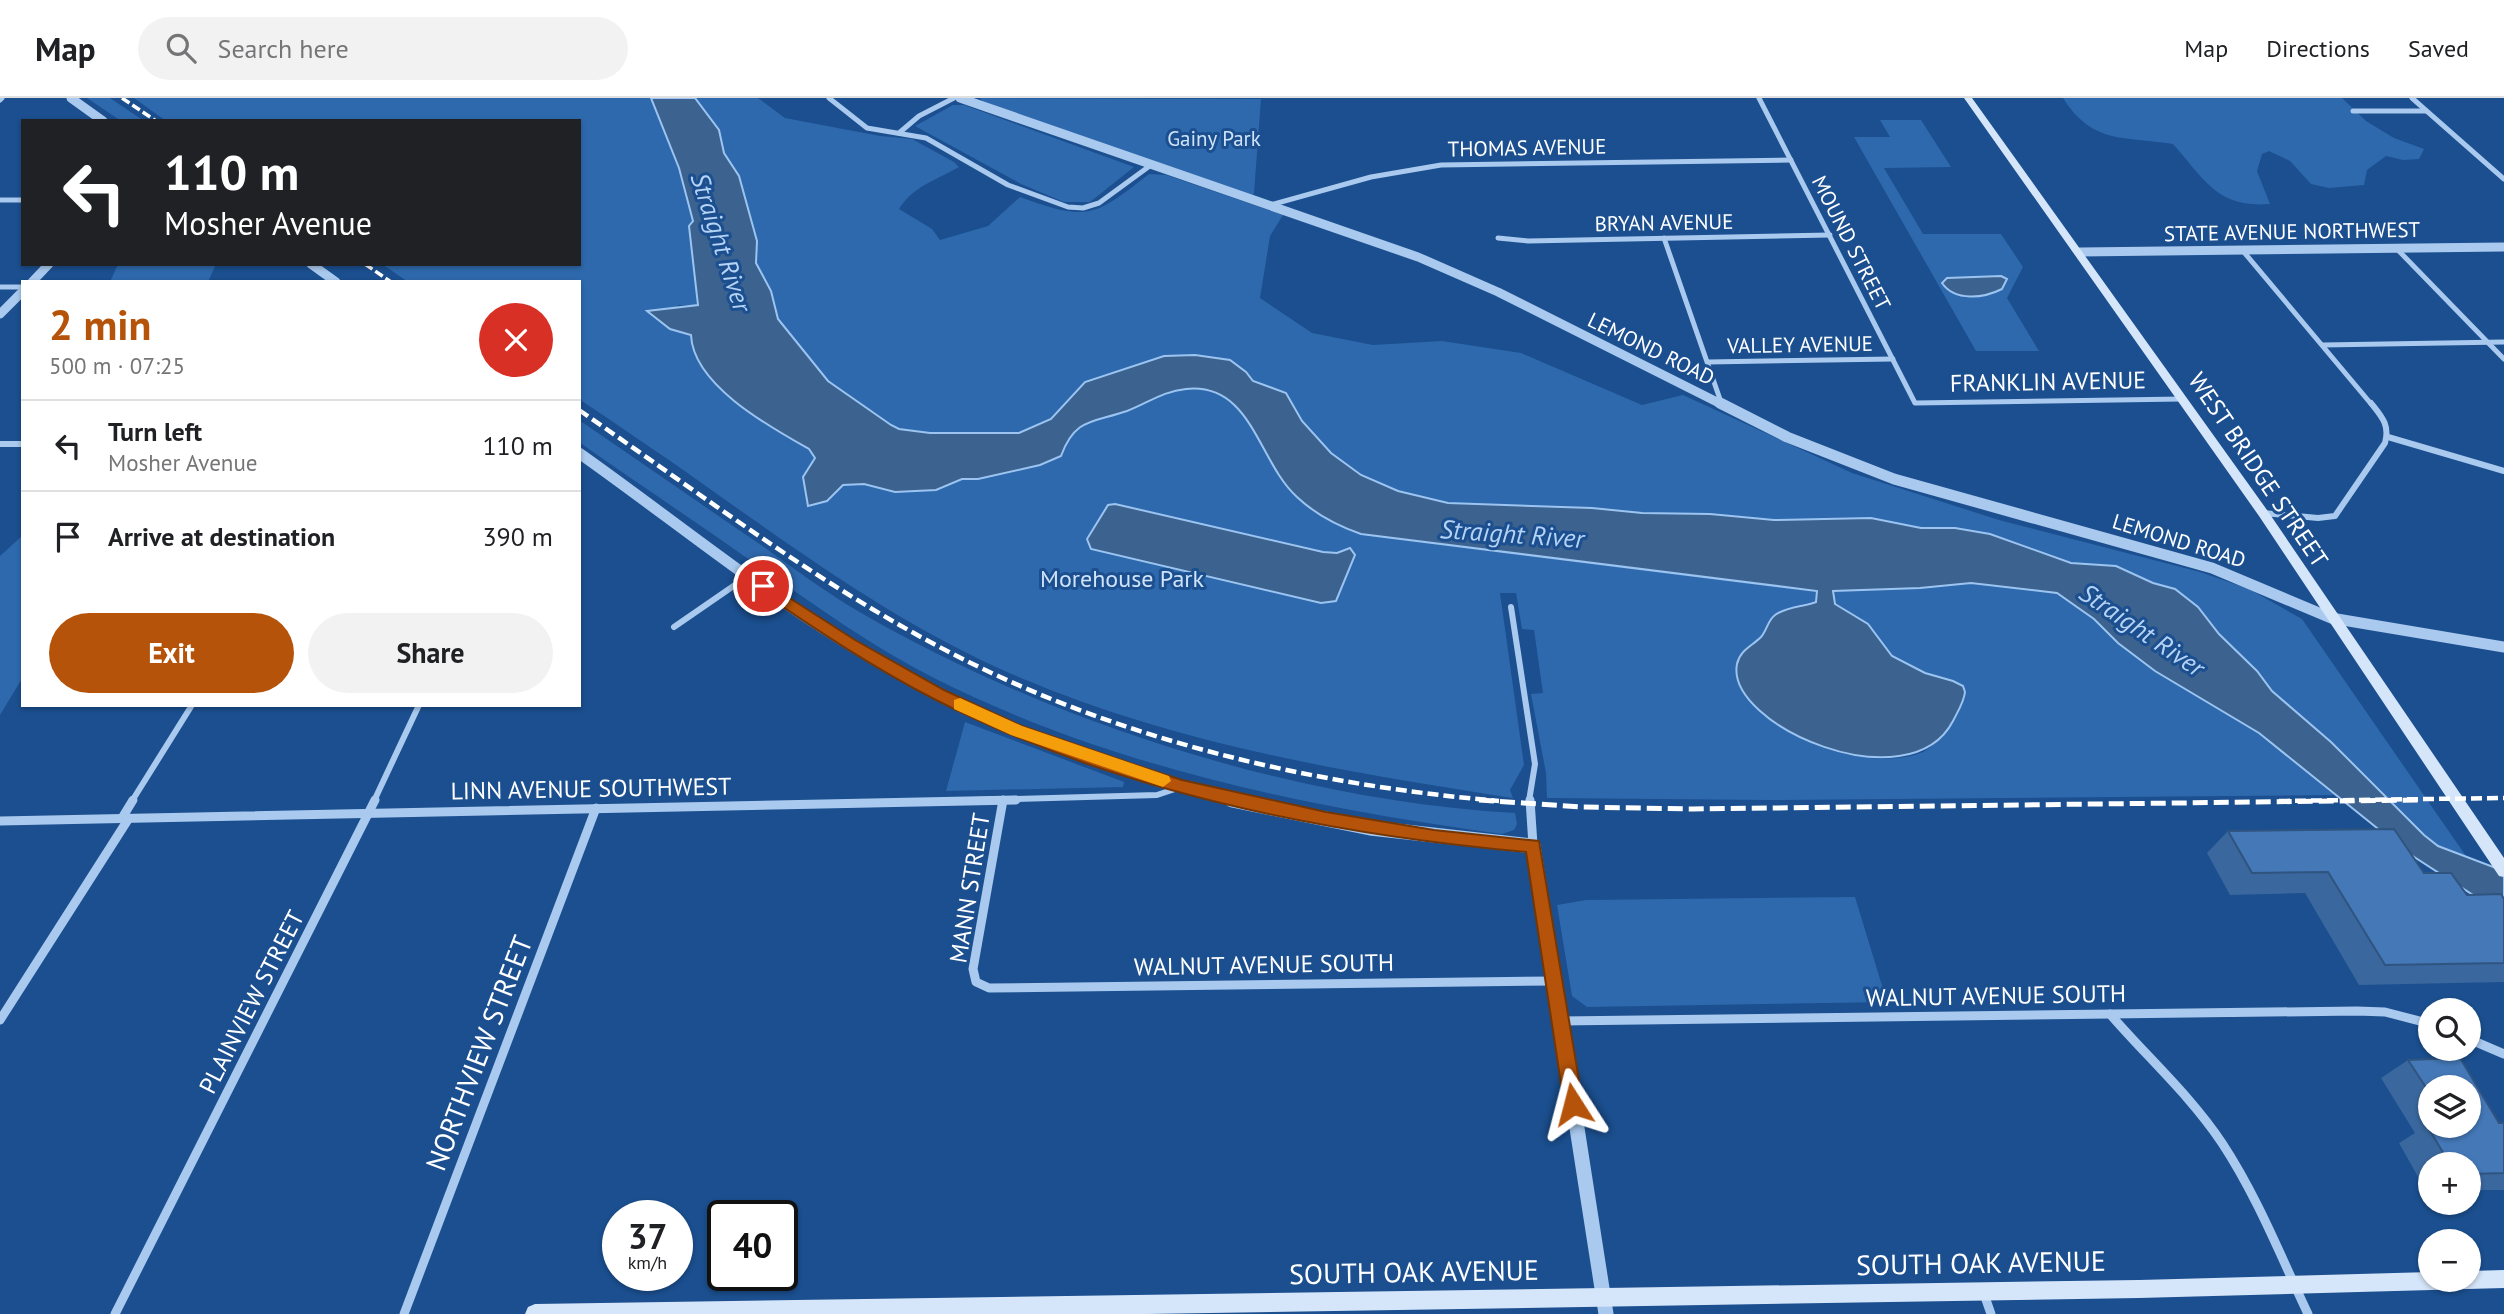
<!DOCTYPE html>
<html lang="en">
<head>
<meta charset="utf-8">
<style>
	:root { --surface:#fff; --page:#f2f2f2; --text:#202124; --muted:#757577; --line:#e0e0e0; --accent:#b45309 }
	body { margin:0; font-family:"PT Sans",sans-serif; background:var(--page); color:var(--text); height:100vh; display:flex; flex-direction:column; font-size:26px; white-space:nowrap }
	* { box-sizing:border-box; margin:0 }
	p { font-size:23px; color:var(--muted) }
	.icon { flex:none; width:38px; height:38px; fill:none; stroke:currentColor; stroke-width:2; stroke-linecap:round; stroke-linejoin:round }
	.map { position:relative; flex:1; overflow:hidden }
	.sheet { position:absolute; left:21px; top:182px; width:560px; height:427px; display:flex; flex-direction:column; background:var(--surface); border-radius:0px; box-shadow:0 2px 5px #0004 }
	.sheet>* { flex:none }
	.hud { position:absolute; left:21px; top:21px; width:560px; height:147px; border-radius:0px; box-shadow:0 2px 5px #0004; background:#202124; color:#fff; overflow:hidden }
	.tools { position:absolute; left:2418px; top:900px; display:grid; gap:14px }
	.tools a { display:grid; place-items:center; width:63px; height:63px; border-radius:50%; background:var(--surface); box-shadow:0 2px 5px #0004; font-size:35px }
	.speed { position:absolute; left:602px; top:1102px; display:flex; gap:14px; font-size:35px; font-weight:700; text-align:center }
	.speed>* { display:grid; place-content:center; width:91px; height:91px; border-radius:50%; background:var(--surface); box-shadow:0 2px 5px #0004; line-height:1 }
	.speed small { font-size:18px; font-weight:400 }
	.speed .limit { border:4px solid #111; border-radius:10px; background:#fff; color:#111 }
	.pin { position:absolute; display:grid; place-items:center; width:60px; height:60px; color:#fff; margin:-30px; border:4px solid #fff; border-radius:50%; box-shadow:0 2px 7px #0007 }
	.me { position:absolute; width:77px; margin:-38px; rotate:351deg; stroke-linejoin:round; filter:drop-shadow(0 0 5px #0008) }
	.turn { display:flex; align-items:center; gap:24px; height:147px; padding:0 28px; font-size:32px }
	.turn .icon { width:91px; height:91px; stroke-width:2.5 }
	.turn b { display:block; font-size:49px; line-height:60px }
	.round { display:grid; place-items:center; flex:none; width:74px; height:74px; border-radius:37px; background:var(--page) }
	.overview { display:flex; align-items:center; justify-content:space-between; height:119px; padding:0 28px }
	h1 { font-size:42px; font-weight:700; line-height:52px; color:var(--accent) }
	.cta { display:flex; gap:14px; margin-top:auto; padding:14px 28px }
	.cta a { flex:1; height:80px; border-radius:42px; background:var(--accent); color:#fff; font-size:28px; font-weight:700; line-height:80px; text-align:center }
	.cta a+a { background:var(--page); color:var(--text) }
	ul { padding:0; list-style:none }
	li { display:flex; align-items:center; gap:21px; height:91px; padding:0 28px; border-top:2px solid var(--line) }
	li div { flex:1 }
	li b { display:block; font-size:26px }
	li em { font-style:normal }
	header { display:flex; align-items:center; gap:42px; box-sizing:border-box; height:98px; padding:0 35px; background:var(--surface); border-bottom:2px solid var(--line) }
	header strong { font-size:33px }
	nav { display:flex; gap:38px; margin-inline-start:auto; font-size:24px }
	.search { width:490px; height:63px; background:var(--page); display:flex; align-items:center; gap:18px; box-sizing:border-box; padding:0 24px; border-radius:38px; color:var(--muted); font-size:26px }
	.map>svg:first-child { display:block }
	.green { fill:#2e69ad }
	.water { fill:#3c6290; stroke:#9cc4f0; stroke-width:2 }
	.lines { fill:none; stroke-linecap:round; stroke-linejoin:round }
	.minor-far2 { stroke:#a9c9ee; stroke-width:5 }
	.minor-far1 { stroke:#a9c9ee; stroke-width:6 }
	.minor { stroke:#a9c9ee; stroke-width:9 }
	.tertiary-far2 { stroke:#a9c9ee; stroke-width:9 }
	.tertiary-far1 { stroke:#a9c9ee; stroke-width:11 }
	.tertiary { stroke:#a9c9ee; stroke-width:15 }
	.secondary { fill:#d6e6fa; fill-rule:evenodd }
	.rail-far2 { stroke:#fff; stroke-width:3.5; stroke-dasharray:9 3.5; stroke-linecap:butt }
	.rail-far1 { stroke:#fff; stroke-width:4.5; stroke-dasharray:11 5; stroke-linecap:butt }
	.rail { stroke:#fff; stroke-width:5; stroke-dasharray:15 6; stroke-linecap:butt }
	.wall { fill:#3a679d; fill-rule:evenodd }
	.building { fill:#4478b7; stroke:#305480; stroke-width:2 }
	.route { fill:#b45309; stroke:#753606; stroke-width:2 }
	.slow { fill:#f59e0b }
	.labels { text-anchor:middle; stroke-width:6; stroke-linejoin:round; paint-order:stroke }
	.far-park-label { font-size:21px; fill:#cfe3fa; stroke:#1b4f8f }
	.far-street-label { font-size:21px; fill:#fff; stroke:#1b4f8f }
	.street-label { font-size:24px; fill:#fff; stroke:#1b4f8f }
	.park-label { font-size:24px; fill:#cfe3fa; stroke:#1b4f8f }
	.water-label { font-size:26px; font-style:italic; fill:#b5d3f5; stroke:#1b4f8f }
	.near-street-label { font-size:28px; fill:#fff; stroke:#1b4f8f }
</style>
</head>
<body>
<header>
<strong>Map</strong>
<div class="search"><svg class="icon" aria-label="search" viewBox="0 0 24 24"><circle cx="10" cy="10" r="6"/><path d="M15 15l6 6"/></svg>Search here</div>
<nav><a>Map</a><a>Directions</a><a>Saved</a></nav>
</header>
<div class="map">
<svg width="2504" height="1216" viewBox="0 0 2504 1216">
	<rect width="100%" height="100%" fill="#1b4f8f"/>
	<g class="green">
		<path d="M87 0H110L144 23H121Z"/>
		<path d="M134 0H651L679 70 693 123 689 128 698 207H678L670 231 691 237C693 286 769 329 808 351L815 360 827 403 843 387 864 386 895 394 936 392 962 381H978L1061 358C1075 320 1092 325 1127 313 1148 305 1163 293 1186 291 1252 284 1258 364 1297 399 1315 416 1338 428 1361 436L1817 493 1816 503 1800 507 1770 522 1761 539 1737 567C1743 635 1866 678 1923 654 1935 648 1949 631 1955 619 1959 610 1964 603 1965 594L1953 583 1925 575 1892 558 1868 526 1835 506 1833 492 1920 490 1971 485 2057 495 2094 521 2118 545 2155 573 2259 635 2334 697 1769 702 1547 700 1546 675 1531 596 1543 595 1534 532 1522 531 1516 495H1500L1524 667 1510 692 1513 700C1346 674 1179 647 1021 580 909 533 809 461 710 391 667 360 623 331 579 301V184H408L382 166H579V23H166Z"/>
		<path d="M695 0H758L785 20 880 38 912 41 954 64 959 69C937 82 913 88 899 111L932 131 940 142 988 128 1020 99C1088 124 1094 119 1149 76L1166 77 1283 117 1270 138 1260 200 1312 235 1373 247 1442 243 1521 255 1642 307 1683 297 1852 375 1999 422 2200 474 2249 491 2302 521 2468 761 2438 748 2399 716 2331 644 2272 593 2257 573 2219 536 2198 509 2175 491 2153 485 2116 468 2071 465 1990 436 1955 430H1921L1871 420 1774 422 1710 416 1642 415 1592 410 1448 405 1398 393 1361 377 1331 355 1302 323 1286 295 1253 283 1246 274 1195 257 1164 258 1085 284 1051 321 1019 335H930L899 331 891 327 828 283 778 221 771 193 756 165 757 143 739 78 724 55 719 32Z"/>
		<path d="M980 0 1261 1 1254 95 1252 98 985 6Z"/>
		<path d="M2063 0H2342L2366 23 2394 40 2424 51 2419 61 2403 62 2386 58 2367 72 2364 87 2329 90 2311 86 2290 63 2269 53 2262 56 2257 73 2270 106C2217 110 2205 82 2173 46 2124 38 2093 47 2063 0Z"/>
		<path d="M953 7H964L1134 69 1090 104H1064L1021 86 915 28Z"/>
		<path d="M1880 22H1921L1951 69 1884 70 1923 136H2001L2023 169 2007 200 2039 253H1976L1854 39H1890Z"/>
		<path d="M118 166H216L208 184H110Z"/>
		<path d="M579 322C639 363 698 404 758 445 792 469 826 495 863 516 1052 625 1297 703 1515 715L1517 726 1514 732 1502 736C1306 709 1110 669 932 579 869 547 812 505 754 465 696 424 637 385 579 344Z"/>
		<path d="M23 437V579L0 617V458Z"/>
		<path d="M965 624 1124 684 1123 689 946 693Z"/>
		<path d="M1855 799 1887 904 1587 909 1572 898 1557 807 1586 802Z"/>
	</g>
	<g class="water">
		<path d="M651 0H695L719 32 724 55 739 78 757 143 756 165 771 193 778 221 828 283 891 327 899 331 930 335H1019L1051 321 1085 284 1164 258 1195 257 1230 262 1246 274 1253 283 1286 295 1302 323 1331 355 1361 377 1398 393 1448 405 1592 410 1642 415 1710 416 1774 422 1871 420 1921 430H1955L1990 436 2071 465 2116 468 2153 485 2175 491 2198 509 2219 536 2257 573 2272 593 2331 644 2424 737 2438 748 2504 773V817L2408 755 2259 635 2155 573 2118 545 2094 521 2057 495 1971 485 1920 490 1833 493 1835 506 1868 526 1892 558 1925 575 1953 583 1963 588 1965 594C1964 604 1958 613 1953 623 1909 707 1725 627 1737 566 1740 552 1752 548 1761 539 1767 532 1768 522 1775 517 1788 508 1803 509 1816 504L1817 493 1361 436C1338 428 1315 416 1297 399 1258 364 1252 284 1186 291 1163 293 1148 305 1127 313 1092 325 1075 320 1061 358L1040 367 978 381H962L936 392 895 394 864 386 843 387 827 403 808 408 803 379 815 360 809 351C770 329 693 287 691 237L670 231 647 213 698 207 689 128 693 123 679 70Z"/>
		<path d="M2001 178 2007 181 2002 191C1984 200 1955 204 1942 185L1947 180Z"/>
		<path d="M1115 406 1323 454 1337 455 1350 450 1355 457 1336 503 1321 505 1091 451 1087 441 1108 407Z"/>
	</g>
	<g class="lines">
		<g class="minor-far2">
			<path d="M829 0 867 30 926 40 1008 87 1068 109 1083 110 1099 105 1151 67"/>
			<path d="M1759 0 1915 305 2182 301"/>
			<path d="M2412 0 2504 81"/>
			<path d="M0 2 2 0"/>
			<path d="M2353 13H2426"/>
			<path d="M899 35 919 18 954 0"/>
			<path d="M0 102H23"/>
			<path d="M1270 107 1371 79 1441 67 1791 62"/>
			<path d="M1498 140 1528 143 1830 137"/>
			<path d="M1664 140 1722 307"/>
			<path d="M2396 150 2504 261"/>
			<path d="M2243 153 2372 307"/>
			<path d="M0 189H23"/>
			<path d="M2323 247 2504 244"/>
			<path d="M1708 264 1893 261"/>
		</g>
		<g class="minor-far1">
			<path d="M2388 339 2504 373"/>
			<path d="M0 346H23"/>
			<path d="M2263 415 2318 420 2335 418 2385 345C2390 327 2382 319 2371 305"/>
			<path d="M1511 509 1535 666 1529 703"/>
			<path d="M674 529 748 478"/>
			<path d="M132 703 192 607"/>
			<path d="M374 703 419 607"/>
			<path d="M939 703 1157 697 1181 689"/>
		</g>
		<g class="minor">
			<path d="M1003 702 973 871 976 884 989 890 1554 883"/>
			<path d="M1530 702 1533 747"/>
			<path d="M122 720 133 702"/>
			<path d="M0 723 1016 702"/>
			<path d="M2110 916C2147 959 2190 997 2222 1045 2257 1098 2281 1159 2308 1216"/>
			<path d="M0 922 129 720"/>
			<path d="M1561 923 2357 913 2385 914 2431 926"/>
			<path d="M2469 941 2504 956"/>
			<path d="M1983 1193 1991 1216"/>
			<path d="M115 1216 375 702"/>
			<path d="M404 1216 596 710"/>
		</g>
		<g class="tertiary-far2">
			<path d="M71 0 103 23"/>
			<path d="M960 0 1418 159 1498 194 1723 307"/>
			<path d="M2080 154 2504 149"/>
			<path d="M311 166 336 184"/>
			<path d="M32 184 49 166"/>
			<path d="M0 216 23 193"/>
		</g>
		<g class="tertiary-far1">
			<path d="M1720 305 1787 339 1894 381 2212 470 2331 520 2504 549"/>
			<path d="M579 355C681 427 779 509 889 570 999 631 1117 674 1240 703"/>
		</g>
		<path class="tertiary" d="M1232 702 1370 730 1533 748 1606 1216"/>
		<g class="secondary">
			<path d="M1964 0H1972L2267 412 2504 760V779L2499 778 2259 418Z"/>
			<path d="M2504 1172V1190L2139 1200 1148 1216H525L528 1209 535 1206 2139 1182 2431 1174V1181H2469V1173Z"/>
		</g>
		<g class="rail-far2">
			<path d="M122 0 156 23"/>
			<path d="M365 166 391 184"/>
		</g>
		<g class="rail-far1">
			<path d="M579 312C701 396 819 487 951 555 1119 642 1311 687 1499 703"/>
			<path d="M2279 703 2504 700"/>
		</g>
		<path class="rail" d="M1479 702 1583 709 1693 711 2419 702"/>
	</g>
	<g class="wall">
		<path d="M2228 733 2424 775 2467 797 2504 801V884L2359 887 2305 795 2230 797 2207 755Z"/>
		<path d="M2408 962 2499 1025H2504V1092H2469V1066H2431V1093H2426L2399 1045 2415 1035 2381 980ZM2431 989 2469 1027H2431Z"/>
	</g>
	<g class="building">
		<path d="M2394 731 2424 775H2451L2467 797 2501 796 2504 801V865L2385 867 2328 774 2252 775 2228 733Z"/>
		<path d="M2460 960 2499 1025H2504V1075L2469 1076V1066H2450L2427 1028 2469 1027V989H2431V997L2408 962Z"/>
	</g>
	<path class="route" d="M763 483 855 542 944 592 1022 628 1133 666 1182 682 1326 714 1434 732 1539 743 1583 1006 1580 1013 1573 1015 1566 1013 1564 1006 1526 754C1324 736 1116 694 934 601 872 569 815 531 758 492V485Z"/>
	<path class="slow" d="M960 600 1022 628 1169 678 1171 683 1163 689 1011 637 954 611V602Z"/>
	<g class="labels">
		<g class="far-park-label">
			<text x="1214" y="48">Gainy Park</text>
		</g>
		<g class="far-street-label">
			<text transform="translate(1527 50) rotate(-1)" y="7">THOMAS AVENUE</text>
			<text transform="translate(1664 125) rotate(-1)" y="7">BRYAN AVENUE</text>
			<text transform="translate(2292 134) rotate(-1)" y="7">STATE AVENUE NORTHWEST</text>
			<text transform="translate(1851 145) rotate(63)" y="7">MOUND STREET</text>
			<text transform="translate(1800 247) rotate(-1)" y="7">VALLEY AVENUE</text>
			<text transform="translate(1651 251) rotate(26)" y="7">LEMOND ROAD</text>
			<text transform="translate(2179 443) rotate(17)" y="7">LEMOND ROAD</text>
		</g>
		<g class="street-label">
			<text transform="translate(2048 284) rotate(-1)" y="8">FRANKLIN AVENUE</text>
			<text transform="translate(2258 372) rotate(56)" y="8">WEST BRIDGE STREET</text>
			<text transform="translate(591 691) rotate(-1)" y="8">LINN AVENUE SOUTHWEST</text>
			<text transform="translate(970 790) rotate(-81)" y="8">MANN STREET</text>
			<text transform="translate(1264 867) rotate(-1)" y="8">WALNUT AVENUE SOUTH</text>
			<text transform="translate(1996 898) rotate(-1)" y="8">WALNUT AVENUE SOUTH</text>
			<text transform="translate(252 904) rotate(-63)" y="8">PLAINVIEW STREET</text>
		</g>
		<g class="park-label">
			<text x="1122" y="489">Morehouse Park</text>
		</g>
		<g class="water-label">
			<text transform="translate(721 144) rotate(72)" y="9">Straight River</text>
			<text transform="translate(1512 436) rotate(4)" y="9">Straight River</text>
			<text transform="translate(2142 532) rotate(34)" y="9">Straight River</text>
		</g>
		<g class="near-street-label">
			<text transform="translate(479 955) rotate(-69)" y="10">NORTHVIEW STREET</text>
			<text transform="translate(1981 1165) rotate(-1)" y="10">SOUTH OAK AVENUE</text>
			<text transform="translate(1414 1174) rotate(-1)" y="10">SOUTH OAK AVENUE</text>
		</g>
	</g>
</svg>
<div class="tools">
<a><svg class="icon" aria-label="search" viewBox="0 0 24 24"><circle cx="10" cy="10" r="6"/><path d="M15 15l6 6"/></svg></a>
<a><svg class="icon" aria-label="layers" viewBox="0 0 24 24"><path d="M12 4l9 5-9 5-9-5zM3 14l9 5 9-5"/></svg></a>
<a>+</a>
<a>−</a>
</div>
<div class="speed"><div>37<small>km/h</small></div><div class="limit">40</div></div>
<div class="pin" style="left:763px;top:488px;background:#d93025"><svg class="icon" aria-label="arrive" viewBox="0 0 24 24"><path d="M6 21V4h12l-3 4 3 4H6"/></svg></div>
<svg class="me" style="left:1573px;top:1006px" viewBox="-20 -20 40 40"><path d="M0-17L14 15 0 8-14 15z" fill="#b45309" stroke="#fff" stroke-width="4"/></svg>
<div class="hud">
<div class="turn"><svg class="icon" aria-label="left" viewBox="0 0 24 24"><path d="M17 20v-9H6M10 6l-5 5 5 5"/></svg><div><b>110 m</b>Mosher Avenue</div></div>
</div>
<section class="sheet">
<div class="overview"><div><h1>2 min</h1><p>500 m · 07:25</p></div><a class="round" style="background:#d93025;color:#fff"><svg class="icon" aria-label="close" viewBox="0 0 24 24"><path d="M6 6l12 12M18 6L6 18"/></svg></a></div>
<ul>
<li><svg class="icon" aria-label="left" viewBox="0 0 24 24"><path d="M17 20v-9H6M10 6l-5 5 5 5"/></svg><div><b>Turn left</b><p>Mosher Avenue</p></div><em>110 m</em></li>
<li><svg class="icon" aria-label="arrive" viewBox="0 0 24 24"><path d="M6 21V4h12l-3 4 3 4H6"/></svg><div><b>Arrive at destination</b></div><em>390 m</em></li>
</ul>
<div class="cta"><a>Exit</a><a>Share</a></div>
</section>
</div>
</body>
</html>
